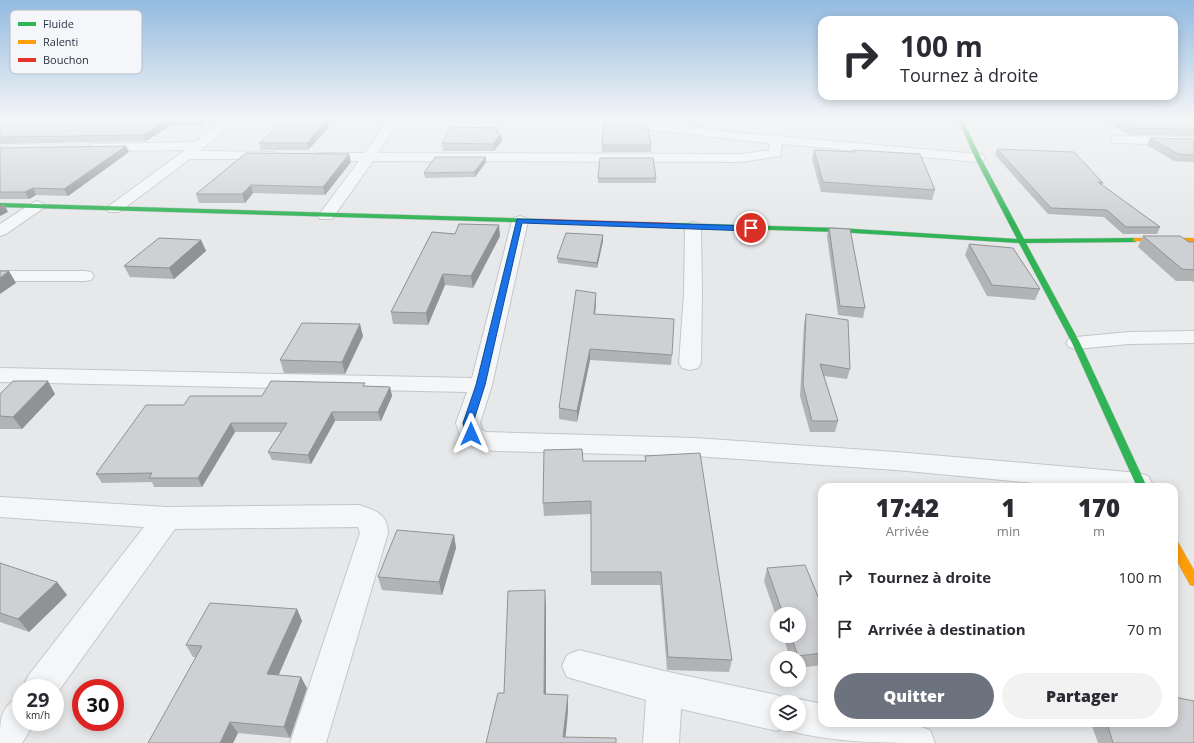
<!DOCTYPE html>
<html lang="fr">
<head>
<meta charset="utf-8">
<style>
	:root { --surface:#fff; --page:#f2f2f3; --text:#2b2b33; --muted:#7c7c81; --accent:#6c737f }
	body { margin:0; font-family:"Open Sans",sans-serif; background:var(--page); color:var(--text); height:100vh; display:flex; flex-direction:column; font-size:15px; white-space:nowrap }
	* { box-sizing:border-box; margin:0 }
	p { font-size:13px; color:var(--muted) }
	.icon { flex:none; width:22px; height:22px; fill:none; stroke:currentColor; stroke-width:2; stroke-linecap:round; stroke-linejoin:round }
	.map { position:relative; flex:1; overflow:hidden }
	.details { position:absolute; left:818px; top:483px; width:360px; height:244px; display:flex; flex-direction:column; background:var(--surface); border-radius:12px; box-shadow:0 2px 10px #0003 }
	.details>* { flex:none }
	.top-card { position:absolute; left:818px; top:16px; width:360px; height:84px; border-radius:12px; box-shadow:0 2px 10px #0003; background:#fff; color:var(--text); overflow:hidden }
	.tools { position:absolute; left:770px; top:607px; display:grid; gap:8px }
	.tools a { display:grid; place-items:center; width:36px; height:36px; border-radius:50%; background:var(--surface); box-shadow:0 2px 10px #0003; font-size:20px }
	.speed { position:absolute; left:12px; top:679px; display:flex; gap:8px; font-size:20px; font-weight:700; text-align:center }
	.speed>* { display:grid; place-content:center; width:52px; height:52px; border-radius:50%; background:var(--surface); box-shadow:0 2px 10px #0003; line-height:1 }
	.speed small { font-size:10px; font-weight:400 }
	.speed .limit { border:6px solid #d22; background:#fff; color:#111 }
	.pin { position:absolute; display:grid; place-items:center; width:34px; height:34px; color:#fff; margin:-17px; border:2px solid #fff; border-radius:50%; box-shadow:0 1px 4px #0007 }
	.me { position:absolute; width:44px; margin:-22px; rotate:0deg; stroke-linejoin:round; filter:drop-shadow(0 0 3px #0008) }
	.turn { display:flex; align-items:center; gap:14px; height:84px; padding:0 16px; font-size:18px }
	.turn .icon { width:52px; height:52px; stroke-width:2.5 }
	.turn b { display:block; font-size:28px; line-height:34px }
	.eta { display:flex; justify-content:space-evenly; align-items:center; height:68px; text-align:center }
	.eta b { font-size:24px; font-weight:800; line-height:28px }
	.action { display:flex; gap:8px; margin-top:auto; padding:8px 16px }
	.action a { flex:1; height:46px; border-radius:24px; background:var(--accent); color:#fff; font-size:16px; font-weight:800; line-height:46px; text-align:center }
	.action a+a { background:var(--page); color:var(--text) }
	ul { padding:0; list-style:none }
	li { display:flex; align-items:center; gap:12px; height:52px; padding:0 16px }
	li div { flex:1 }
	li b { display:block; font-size:15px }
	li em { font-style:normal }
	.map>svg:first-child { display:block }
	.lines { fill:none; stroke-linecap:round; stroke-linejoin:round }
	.street-casing { stroke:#c4c6c8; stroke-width:2 }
	.fast-casing { stroke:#c4c6c8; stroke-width:1 }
	.slow-casing { stroke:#c4c6c8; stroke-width:1 }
	.jam-casing { stroke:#c4c6c8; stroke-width:1 }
	.street { fill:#f5f6f7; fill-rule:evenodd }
	.fast { fill:#30b455; fill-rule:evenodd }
	.slow { fill:#ff9f0a; fill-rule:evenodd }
	.jam { fill:#e5322d; fill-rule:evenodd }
	.wall { fill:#b1b3b5 }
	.shaded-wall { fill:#909294 }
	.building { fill:#ced0d3; stroke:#909294 }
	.route { fill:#1a73e8; stroke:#114b97 }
	.key { fill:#f4f6f9; stroke:#b8bcc3; stroke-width:1 }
	.key-label { font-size:11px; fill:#2b3445 }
</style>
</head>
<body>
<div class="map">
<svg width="1194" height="743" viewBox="0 0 1194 743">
	<rect width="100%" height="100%" fill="#e6e8ea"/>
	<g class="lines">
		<defs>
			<g id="street">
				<path d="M225 119H238L200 151 273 152 278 153 280 156 278 159H190L119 212H109L106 209 109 206 185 150 97 151 90 147 92 144 195 142Z"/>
				<path d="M388 119H400L378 153 741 154 769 150V143L591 123 585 119H628L730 132 978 154 983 155 985 158 983 161 978 162 782 144 780 156 741 162 373 161 332 219H320L318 216 359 161H319L314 160 312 157 314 154 319 153H365Z"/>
				<path d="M1117 136 1194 137V145L1112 143 1111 140 1112 137Z"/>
				<path d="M37 201 42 203 45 206 42 209 6 234 0 236V224L32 203Z"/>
				<path d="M520 216 526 218 528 221 492 385 480 423 482 430 486 432 695 438 896 452 1139 473 1148 476 1152 483 1150 487H1077L896 470 695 456 496 451C474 448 462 447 456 423L467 392 0 382V368L472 378 512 221 514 218Z"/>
				<path d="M693 222 699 224 701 227 702 293 701 363 698 368 690 370 682 368 679 363 684 293 685 227 687 224Z"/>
				<path d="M0 271H85L91 272 94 276 91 280 85 281H0Z"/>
				<path d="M1194 331V343L1129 344 1076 349 1069 347 1066 343 1069 339 1076 337 1129 332Z"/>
				<path d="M0 497 167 507 359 505C375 510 388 514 388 533L326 743H290L360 533 358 527 175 529 55 696V688H23L28 676 144 527 0 517Z"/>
				<path d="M579 650 664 671 777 695 790 702H777V724H799V702H792L799 699 822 704V723H909L930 730 935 743C886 743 833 743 786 730L785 727 777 731 681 709 679 743H643L646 700 567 677 562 666 567 655Z"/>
				<path d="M21 696V722H35L22 743H0C0 718 0 707 21 696Z"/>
			</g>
			<g id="fast">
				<path d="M958 119H962L981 158 1024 239 1135 238 1138 240 1135 242 1026 243 1080 343 1147 487H1137L1072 343 1019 243 838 232 675 227 672 225 675 223 838 228 1017 239 975 158Z"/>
				<path d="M0 203 542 219 545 221 542 223 0 207Z"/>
			</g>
			<g id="slow">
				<path d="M1135 238H1194V242L1133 241V239Z"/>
				<path d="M1174 540 1178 542 1194 570V586L1190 585 1174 556Z"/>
			</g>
			<path id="jam" d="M542 219 675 223 678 225 675 227 540 222 539 221Z"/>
		</defs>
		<use href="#street" class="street-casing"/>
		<use href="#fast" class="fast-casing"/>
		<use href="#slow" class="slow-casing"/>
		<use href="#jam" class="jam-casing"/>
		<use href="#street" class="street"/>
		<use href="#fast" class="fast"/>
		<use href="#slow" class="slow"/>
		<use href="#jam" class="jam"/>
	</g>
	<g class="wall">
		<path d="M8 119H207L200 125 170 126 146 141 0 144V123Z"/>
		<path d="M1108 119H1194V136L1129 135 1108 122Z"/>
		<path d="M329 127 308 150H261L259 143Z"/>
		<path d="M1150 138 1194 139V162L1174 161 1147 145Z"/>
		<path d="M502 141 494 151H443L442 143Z"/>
		<rect x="602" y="145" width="49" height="7"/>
		<path d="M126 146 129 152 68 196 36 195 29 199H0V148Z"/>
		<path d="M997 149 1103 183 1102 185 1160 227 1157 234H1123L1104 217 1048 214 995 155Z"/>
		<path d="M814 150 853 152V150L935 190 932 200 821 192 812 159Z"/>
		<path d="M486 157V162L475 177 425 178 424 173Z"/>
		<path d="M351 162 325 195 253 193 245 203H199L196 194Z"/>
		<rect x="598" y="178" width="58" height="5"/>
		<path d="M829 228 865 308 863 318 838 315 827 236Z"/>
		<path d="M432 232 500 236 473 288 445 285 428 325 393 324 391 312Z"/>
		<path d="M603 235V241L597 268 558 263 557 258Z"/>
		<path d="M1143 236 1189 242H1194V283L1192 281H1176L1138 247Z"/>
		<path d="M201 240 206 251 174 279 130 277 124 266Z"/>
		<path d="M969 244 1040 289 1035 300 987 296 965 255Z"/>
		<path d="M596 293V303L595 315 672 355 671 365 590 360 577 422 559 419V408Z"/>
		<path d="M806 314 850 369 847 379 824 376 838 421 835 432H810L800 396 804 324Z"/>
		<path d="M363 336 345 374 284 373 280 360Z"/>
		<path d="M365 386 390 387 392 396 381 421H335L311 464 272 460 268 452 281 432H235L202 487H154L152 482 102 483 96 474 184 405 262 396Z"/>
		<path d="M0 394H55L22 429H0Z"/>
		<path d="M645 456 732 660 729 672 667 670 660 585H591V514L544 516 543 503 583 461H645Z"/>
		<path d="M454 535 456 548 442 595 382 590 378 577Z"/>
		<path d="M0 563 57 582 67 595 29 632 0 622Z"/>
		<path d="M767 568 822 606V665L799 668V658H790L783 636H799V614H777V619L764 581Z"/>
		<path d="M297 609 302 621 278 675 307 688 290 738 238 733 233 743 196 657H193L186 645Z"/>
		<path d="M1091 723H1174L1194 743H1098Z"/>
	</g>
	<g class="shaded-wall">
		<path d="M167 119 170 126 146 141 143 135Z"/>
		<path d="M198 119H207L200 125Z"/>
		<path d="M327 120 329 127 308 150 307 143Z"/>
		<path d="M498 128 499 136 501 133 502 141 494 151 493 144 495 133Z"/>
		<path d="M126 146 129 152 68 196 64 189Z"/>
		<path d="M349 154 351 162 325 195 323 187Z"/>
		<path d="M486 157V162L475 177 474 172Z"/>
		<path d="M251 185 253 193 245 203 242 194Z"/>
		<path d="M33 188 36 195 29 199 25 192Z"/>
		<path d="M4 204 8 212 0 216V206Z"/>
		<path d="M499 225 500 236 473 288 471 276Z"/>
		<path d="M603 235V241L597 268V263Z"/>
		<path d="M201 240 206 251 174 279 169 268Z"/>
		<path d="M9 271 16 283 0 294V278Z"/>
		<path d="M443 274 445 285 428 325 426 313Z"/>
		<path d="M596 293V303L594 325V314Z"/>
		<path d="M360 324 363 336 345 374 342 362Z"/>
		<path d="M590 349V360L577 422V411Z"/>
		<path d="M48 381 55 394 22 429 13 417Z"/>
		<path d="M390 387 392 396 381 421 378 412Z"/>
		<path d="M332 412 335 421 311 464 308 455Z"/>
		<path d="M231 423 235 432 202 487 198 478Z"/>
		<path d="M454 535 456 548 442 595 439 582Z"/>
		<path d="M57 582 67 595 29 632 18 619Z"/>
		<path d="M545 590 546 607V711L544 694Z"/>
		<path d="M297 609 302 621 274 686 267 674Z"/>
		<path d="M301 677 307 688 290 738 284 727Z"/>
		<path d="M568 695V712L565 743 563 737Z"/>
		<path d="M230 722 238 733 233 743H220Z"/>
	</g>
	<g class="building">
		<path d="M8 119H188H167L143 135 0 137V123Z"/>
		<path d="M1116 119H1194V129L1132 128Z"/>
		<path d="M286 120H327L307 143H259Z"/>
		<path d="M604 122 647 124 651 145H602Z"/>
		<path d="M451 127 498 128 495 133H501L493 144 442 143Z"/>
		<path d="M1150 138 1194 139V155L1178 154Z"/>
		<path d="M126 146 64 189 33 188 25 192H0V148Z"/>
		<path d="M997 149 1074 152 1103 183 1098 182 1160 227H1126L1107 210 1051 208Z"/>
		<path d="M814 150 855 152 853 150 920 154 935 190 823 182Z"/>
		<path d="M246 153 349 154 323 187 251 185 242 194H196Z"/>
		<path d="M435 157H486L474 172 424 173Z"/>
		<path d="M600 158H653L656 178H598Z"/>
		<path d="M459 224 499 225 471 276 443 274 426 313 391 312 432 232 455 234Z"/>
		<path d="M829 228 850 229 865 308 840 306Z"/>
		<path d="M566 233 603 235 597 263 557 258Z"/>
		<path d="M1143 236H1180L1189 242H1194V270L1182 269Z"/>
		<path d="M159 238 201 240 169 268 124 266Z"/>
		<path d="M969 244 1013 248 1040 289 992 285Z"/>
		<path d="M0 271H9L0 278Z"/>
		<path d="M576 290 596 293 594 314 674 319 672 355 590 349 577 411 559 408Z"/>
		<path d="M806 314 848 320 850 369 820 364 838 421H812L803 385Z"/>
		<path d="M302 323 360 324 342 362 280 360Z"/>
		<path d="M13 381H48L13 417 0 416V394Z"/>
		<path d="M271 381 365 383 363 386 390 387 378 412H332L308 455 268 452 287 423H231L198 478H149L152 473 96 474 146 405H184L190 396H262Z"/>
		<path d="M582 449 583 461H646L645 456 700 453 732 660 668 657 661 572H591V501L543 503 544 450Z"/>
		<path d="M397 530 454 535 439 582 378 577Z"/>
		<path d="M0 563 57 582 18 619 0 613Z"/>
		<path d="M805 565 822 606V653L798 656 791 636H799V614H783L767 568Z"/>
		<path d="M545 590 544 694 568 695 563 737 616 738V743H486L498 693H504L508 591Z"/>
		<path d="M210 603 297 609 267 674 301 677 284 727 230 722 220 743H148L202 646 186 645Z"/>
		<path d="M1174 697 1194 701V743H1113L1107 723H1174Z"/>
	</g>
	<linearGradient id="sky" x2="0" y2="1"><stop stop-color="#93bae0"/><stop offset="0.53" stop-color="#f4f5f6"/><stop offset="1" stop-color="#f4f5f6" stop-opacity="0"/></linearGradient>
	<rect width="1194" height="223" fill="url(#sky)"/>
	<path class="route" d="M517 219 751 226 754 228 751 231 522 223 485 385 473 423 476 434 471 438 466 434 463 423 476 385Z"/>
	<rect x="10" y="10" width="132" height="64" rx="6" class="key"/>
	<rect x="18" y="22" width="18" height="4" fill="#30b455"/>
	<rect x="18" y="40" width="18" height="4" fill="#ff9f0a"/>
	<rect x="18" y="58" width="18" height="4" fill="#e5322d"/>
	<g class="key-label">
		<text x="43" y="28">Fluide</text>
		<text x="43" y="46">Ralenti</text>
		<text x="43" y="64">Bouchon</text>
	</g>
</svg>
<div class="tools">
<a><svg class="icon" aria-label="sound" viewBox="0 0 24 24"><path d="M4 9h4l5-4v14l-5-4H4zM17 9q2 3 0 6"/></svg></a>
<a><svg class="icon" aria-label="search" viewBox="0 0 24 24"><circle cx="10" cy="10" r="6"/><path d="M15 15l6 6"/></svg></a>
<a><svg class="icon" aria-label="layers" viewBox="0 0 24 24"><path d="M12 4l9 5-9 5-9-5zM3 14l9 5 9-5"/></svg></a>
</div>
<div class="speed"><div>29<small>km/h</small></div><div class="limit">30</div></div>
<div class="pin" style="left:751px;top:228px;background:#d93025"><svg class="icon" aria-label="arrive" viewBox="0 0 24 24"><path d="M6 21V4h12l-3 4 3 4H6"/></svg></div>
<svg class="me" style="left:471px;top:434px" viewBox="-20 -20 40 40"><path d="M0-17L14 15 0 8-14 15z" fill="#1a73e8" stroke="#fff" stroke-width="4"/></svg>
<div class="top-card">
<div class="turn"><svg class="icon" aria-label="right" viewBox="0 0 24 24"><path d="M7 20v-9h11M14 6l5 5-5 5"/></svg><div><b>100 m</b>Tournez à droite</div></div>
</div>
<section class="details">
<div class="eta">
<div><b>17:42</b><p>Arrivée</p></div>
<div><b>1</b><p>min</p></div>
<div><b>170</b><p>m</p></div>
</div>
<ul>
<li><svg class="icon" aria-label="right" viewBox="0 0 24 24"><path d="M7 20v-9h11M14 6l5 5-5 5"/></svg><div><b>Tournez à droite</b></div><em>100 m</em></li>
<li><svg class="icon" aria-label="arrive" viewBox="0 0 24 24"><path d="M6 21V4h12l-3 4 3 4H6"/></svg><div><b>Arrivée à destination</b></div><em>70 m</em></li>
</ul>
<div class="action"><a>Quitter</a><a>Partager</a></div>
</section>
</div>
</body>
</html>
